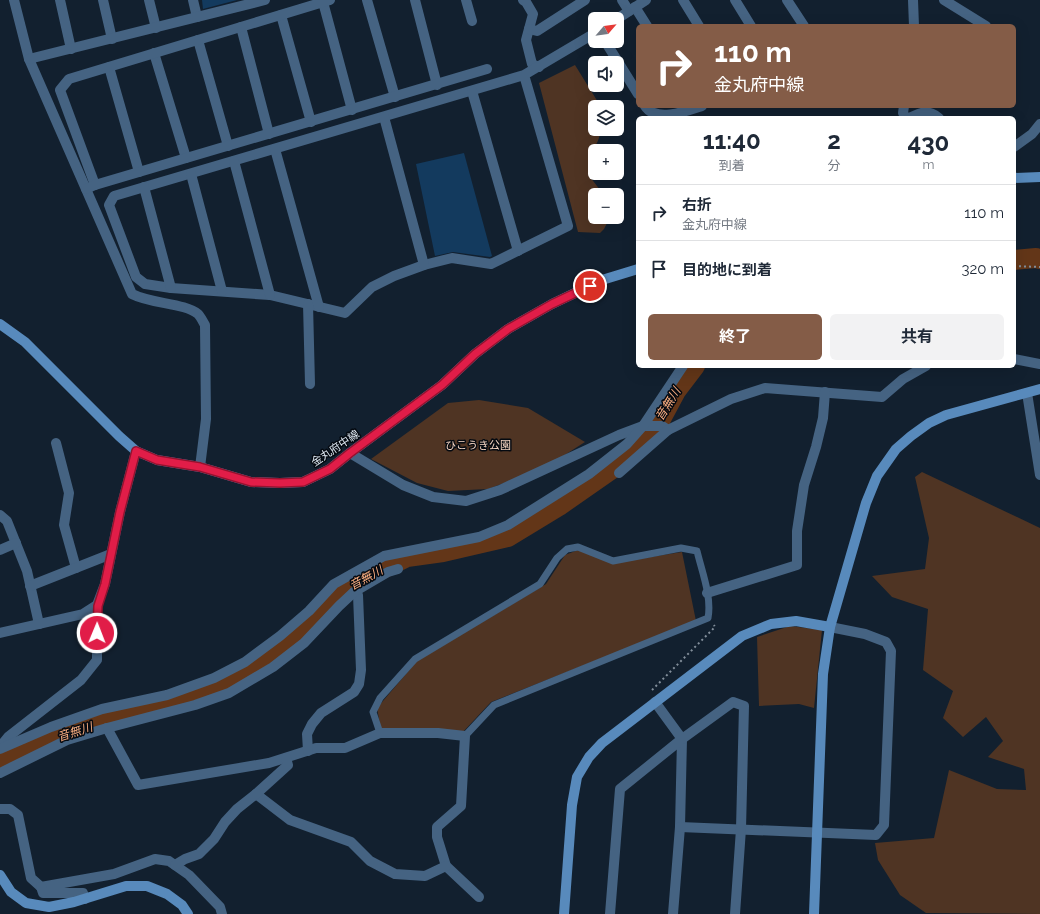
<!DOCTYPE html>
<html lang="ja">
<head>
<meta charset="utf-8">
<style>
	:root { --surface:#fff; --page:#f2f2f3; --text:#1f2937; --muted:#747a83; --line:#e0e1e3; --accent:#845c47 }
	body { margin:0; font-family:Raleway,"Noto Sans JP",sans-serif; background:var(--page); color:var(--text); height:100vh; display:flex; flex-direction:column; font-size:15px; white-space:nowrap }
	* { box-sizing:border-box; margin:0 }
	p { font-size:13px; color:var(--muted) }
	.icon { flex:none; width:22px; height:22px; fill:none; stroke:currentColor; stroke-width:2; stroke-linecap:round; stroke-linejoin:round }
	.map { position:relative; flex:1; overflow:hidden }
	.details { position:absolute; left:636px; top:116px; width:380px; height:252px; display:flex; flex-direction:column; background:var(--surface); border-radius:6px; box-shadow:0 4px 16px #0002 }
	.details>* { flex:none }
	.top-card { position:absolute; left:636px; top:24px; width:380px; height:84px; border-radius:6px; box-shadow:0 4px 16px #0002; background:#845c47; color:#fff; overflow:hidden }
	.needle { width:26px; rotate:62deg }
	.fabs { position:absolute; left:588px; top:12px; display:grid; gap:8px }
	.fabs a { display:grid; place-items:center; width:36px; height:36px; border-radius:6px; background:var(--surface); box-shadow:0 4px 16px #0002; font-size:20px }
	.pin { position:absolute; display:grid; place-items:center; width:34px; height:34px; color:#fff; margin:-17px; border:2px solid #fff; border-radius:50%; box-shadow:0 1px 4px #0007 }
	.me { position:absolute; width:44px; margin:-22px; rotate:1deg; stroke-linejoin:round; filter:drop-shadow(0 0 3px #0008) }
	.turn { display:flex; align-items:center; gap:14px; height:84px; padding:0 12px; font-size:18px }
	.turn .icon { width:52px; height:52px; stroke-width:2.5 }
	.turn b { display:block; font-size:28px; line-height:34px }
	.eta { display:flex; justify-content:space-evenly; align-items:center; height:68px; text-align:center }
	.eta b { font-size:24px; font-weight:700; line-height:28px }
	.primary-button { display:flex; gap:8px; margin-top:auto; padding:8px 12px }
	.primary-button a { flex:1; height:46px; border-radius:6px; background:var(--accent); color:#fff; font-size:16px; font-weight:700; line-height:46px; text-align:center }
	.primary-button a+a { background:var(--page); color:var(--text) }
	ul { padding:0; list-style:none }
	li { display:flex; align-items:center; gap:12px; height:56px; padding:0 12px; border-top:1px solid var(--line) }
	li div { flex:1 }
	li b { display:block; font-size:15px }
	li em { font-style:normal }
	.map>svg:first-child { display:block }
	.green { fill:#4f3423 }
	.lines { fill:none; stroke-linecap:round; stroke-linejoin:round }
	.river { stroke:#633618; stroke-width:20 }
	.building { fill:#133a5e }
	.path { stroke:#828e9a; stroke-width:2; stroke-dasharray:2 3; stroke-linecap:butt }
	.lane { stroke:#456382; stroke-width:7 }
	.street { stroke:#456382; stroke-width:10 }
	.secondary { stroke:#588abc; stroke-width:10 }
	.route-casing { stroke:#92132f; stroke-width:10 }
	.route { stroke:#e11d48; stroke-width:7 }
	.labels { text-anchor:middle; stroke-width:3; stroke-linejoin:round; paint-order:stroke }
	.park-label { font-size:11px; fill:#f4d4c2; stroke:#040910 }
	.street-label { font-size:11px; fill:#e0eaf4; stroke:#040910 }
	.water-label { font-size:12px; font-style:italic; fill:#f9ad80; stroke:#040910 }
</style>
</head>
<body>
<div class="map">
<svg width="1040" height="914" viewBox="0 0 1040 914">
	<rect width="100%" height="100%" fill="#12202f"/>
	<g class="green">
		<path d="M575 65 601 107H595V129H599C602 140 593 146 591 157 590 164 591 171 590 177L604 195H595V217H610L604 229 600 233 578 232 539 83Z"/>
		<path d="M479 400 528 408 585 442 560 458 520 477 488 489 448 491 417 483 371 459 448 403Z"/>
		<path d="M922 472 1040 528V914L926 913 900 895 878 860 875 843 934 838 949 770 997 789 1026 790 1024 769 988 757 1003 741 986 717 963 737 943 718 953 691 923 670 928 609 892 597 872 576 925 569 929 538 915 477Z"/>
		<path d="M578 550 612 563 682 552 696 621 491 702 462 733 381 730 377 708 417 661 546 584 565 555Z"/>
		<path d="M790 626 822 630 814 708 799 704 759 706 757 637Z"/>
	</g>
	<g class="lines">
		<g class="river">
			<path d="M1014 260 1036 258 1040 259"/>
			<path d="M0 761 66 734 222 687 262 666 304 633 329 602 358 581 407 557 443 552 508 537 559 506 612 469 634 450 661 419 676 391 695 366"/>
		</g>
	</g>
	<g class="building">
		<path d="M202 0H237L203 9Z"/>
		<path d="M464 153 492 256 490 257 453 252 435 256 416 164Z"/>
	</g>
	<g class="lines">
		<g class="path">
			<path d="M1014 266 1040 267"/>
			<path d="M652 690 715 627 714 625"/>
		</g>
		<path class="lane" d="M380 733 373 712 380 698 415 659 540 584 557 558 567 549 578 547 613 561 681 548 697 551C702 572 712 597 708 618L494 705 465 736"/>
		<g class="street">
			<path d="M14 0 29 59 132 294C151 304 185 303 198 314 201 317 203 322 205 325L206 419 200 467"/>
			<path d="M60 0 71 49"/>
			<path d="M103 0 112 39"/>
			<path d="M149 0 156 28"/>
			<path d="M193 0 197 17"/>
			<path d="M367 0 395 97"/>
			<path d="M415 0 437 85"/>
			<path d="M466 0 472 21"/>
			<path d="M523 0 526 2 533 14 526 40 532 64 539 67"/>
			<path d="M622 0 629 11"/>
			<path d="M683 0 699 26"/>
			<path d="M735 0 751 26"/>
			<path d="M787 0 804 26"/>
			<path d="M913 0 914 26"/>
			<path d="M944 0 986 26"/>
			<path d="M323 2 352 110"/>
			<path d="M635 7 647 26"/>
			<path d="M281 15 311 122"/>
			<path d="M617 19 646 0"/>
			<path d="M241 27 269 134"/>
			<path d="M529 29 537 31 585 0"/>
			<path d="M198 40 228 146"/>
			<path d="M605 41 638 94"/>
			<path d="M154 53 186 158"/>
			<path d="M29 59 265 0"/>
			<path d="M109 67 139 172"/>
			<path d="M524 75 568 226 491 264 452 258 424 265 394 276 372 287 345 313 270 295 171 288 145 284 136 277 109 205 114 196 524 75 595 33"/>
			<path d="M472 91 518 251"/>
			<path d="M645 106C656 123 687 111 702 106"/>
			<path d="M904 106 903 113 906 118"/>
			<path d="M384 117 424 265"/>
			<path d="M909 118C921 112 928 109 939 118"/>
			<path d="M1014 147 1032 134 1040 124"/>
			<path d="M275 149 319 307"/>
			<path d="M234 161 270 295"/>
			<path d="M191 174 222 291"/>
			<path d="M95 185 60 90 69 79 330 0"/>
			<path d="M144 187 171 288"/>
			<path d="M86 189 95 185 487 69"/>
			<path d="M308 304 310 384"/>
			<path d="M1014 359 1040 364"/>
			<path d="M1027 393 1040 475"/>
			<path d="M56 443 69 493 64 525 76 568"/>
			<path d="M350 453 403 485 433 497 466 501 500 490 619 435 643 426H662L668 430"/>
			<path d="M619 473 668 430 731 399 765 388 882 397 903 379 926 366"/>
			<path d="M0 515 7 521 27 571 39 624"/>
			<path d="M0 550 16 543"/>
			<path d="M30 586 111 554"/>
			<path d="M707 593 797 565V531L804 485 816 447 823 418 825 392"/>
			<path d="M0 633 83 614 97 605 105 584 120 512 136 451"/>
			<path d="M655 702 682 739 680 827 673 914"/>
			<path d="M107 728 138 785 269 763 316 748H345L380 733H438L465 736 461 806 437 827V837L446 866 479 897"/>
			<path d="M0 747 8 737 81 680 97 660V605"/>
			<path d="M0 749 51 727 102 709 167 695 214 678 245 662 280 636 309 611 334 584 384 556 479 537 508 525 589 474 627 444 643 426 683 366"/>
			<path d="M308 751 307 734 312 724 321 713 354 692 359 684 361 670 358 595 354 592"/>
			<path d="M0 773 67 740 107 728 195 705 229 693 273 667 304 643 339 606 354 592 388 572 398 569"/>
			<path d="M256 794 290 820 351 842 370 861 395 874 425 876 446 866"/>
			<path d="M0 809H10L18 815 31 878 41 887 114 874 155 859 169 861 189 875 220 907 222 914"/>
			<path d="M680 827 876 835 884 825 891 651 886 642 865 634 830 627"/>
			<path d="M175 865 185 859 199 854 214 839 225 822 237 809 256 794 288 765 286 758"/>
			<path d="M41 887 43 893H83L85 899"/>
			<path d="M610 914 620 789 682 739 733 702 744 706 741 829 735 914"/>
		</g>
		<g class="secondary">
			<path d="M1014 178 1040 177"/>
			<path d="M0 324 25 342 119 436 136 451 157 460 200 467 251 482 280 483 303 482 330 469 350 453 442 385 475 354 508 329 552 304 602 280 638 269"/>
			<path d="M0 875 11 892 26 903 49 907 74 902 126 886H147L167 894 182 905 188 914"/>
			<path d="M564 914 572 805 577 777 589 757 602 743 742 636 771 624 796 621 830 627"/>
			<path d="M814 914 823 674 830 627 866 503 877 476 896 449 911 436 929 423 946 415 1040 389"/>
		</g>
	</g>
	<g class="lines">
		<defs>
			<path id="route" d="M97 633 98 606 105 584 120 512 136 451 157 460 200 467 251 482 280 483 303 482 330 469 350 453 442 385 475 354 508 329 552 304 590 286"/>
		</defs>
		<use href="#route" class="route-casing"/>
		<use href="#route" class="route"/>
	</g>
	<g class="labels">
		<g class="park-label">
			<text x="478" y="449">ひこうき公園</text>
		</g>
		<g class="street-label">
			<text transform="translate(335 448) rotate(-34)" y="4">金丸府中線</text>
		</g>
		<g class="water-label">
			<text transform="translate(668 404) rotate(-58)" y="4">音無川</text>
			<text transform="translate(366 578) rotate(-29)" y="4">音無川</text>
			<text transform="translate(75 732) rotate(-18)" y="4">音無川</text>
		</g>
	</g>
</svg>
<div class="fabs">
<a><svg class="needle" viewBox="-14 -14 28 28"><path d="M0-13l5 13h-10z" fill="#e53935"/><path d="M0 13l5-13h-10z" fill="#747a83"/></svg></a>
<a><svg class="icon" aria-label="sound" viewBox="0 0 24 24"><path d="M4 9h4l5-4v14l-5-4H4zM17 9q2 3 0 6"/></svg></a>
<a><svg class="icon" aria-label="layers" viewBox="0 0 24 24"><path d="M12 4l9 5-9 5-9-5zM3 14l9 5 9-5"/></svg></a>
<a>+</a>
<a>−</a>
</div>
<div class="pin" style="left:590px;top:286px;background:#d93025"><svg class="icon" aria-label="arrive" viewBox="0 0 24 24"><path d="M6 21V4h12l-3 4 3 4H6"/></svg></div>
<svg class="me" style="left:97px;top:633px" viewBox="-20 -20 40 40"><circle r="17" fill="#e11d48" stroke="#fff" stroke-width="3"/><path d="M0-11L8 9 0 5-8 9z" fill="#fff"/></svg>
<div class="top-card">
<div class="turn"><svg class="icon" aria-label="right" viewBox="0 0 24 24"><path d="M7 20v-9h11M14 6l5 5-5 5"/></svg><div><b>110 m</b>金丸府中線</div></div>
</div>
<section class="details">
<div class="eta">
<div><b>11:40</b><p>到着</p></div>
<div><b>2</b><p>分</p></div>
<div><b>430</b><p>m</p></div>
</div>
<ul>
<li><svg class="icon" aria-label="right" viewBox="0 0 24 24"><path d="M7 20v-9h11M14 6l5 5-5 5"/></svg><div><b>右折</b><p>金丸府中線</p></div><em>110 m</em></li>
<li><svg class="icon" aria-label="arrive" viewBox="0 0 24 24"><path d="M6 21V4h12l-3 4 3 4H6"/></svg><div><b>目的地に到着</b></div><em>320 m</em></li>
</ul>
<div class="primary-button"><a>終了</a><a>共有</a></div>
</section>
</div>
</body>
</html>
